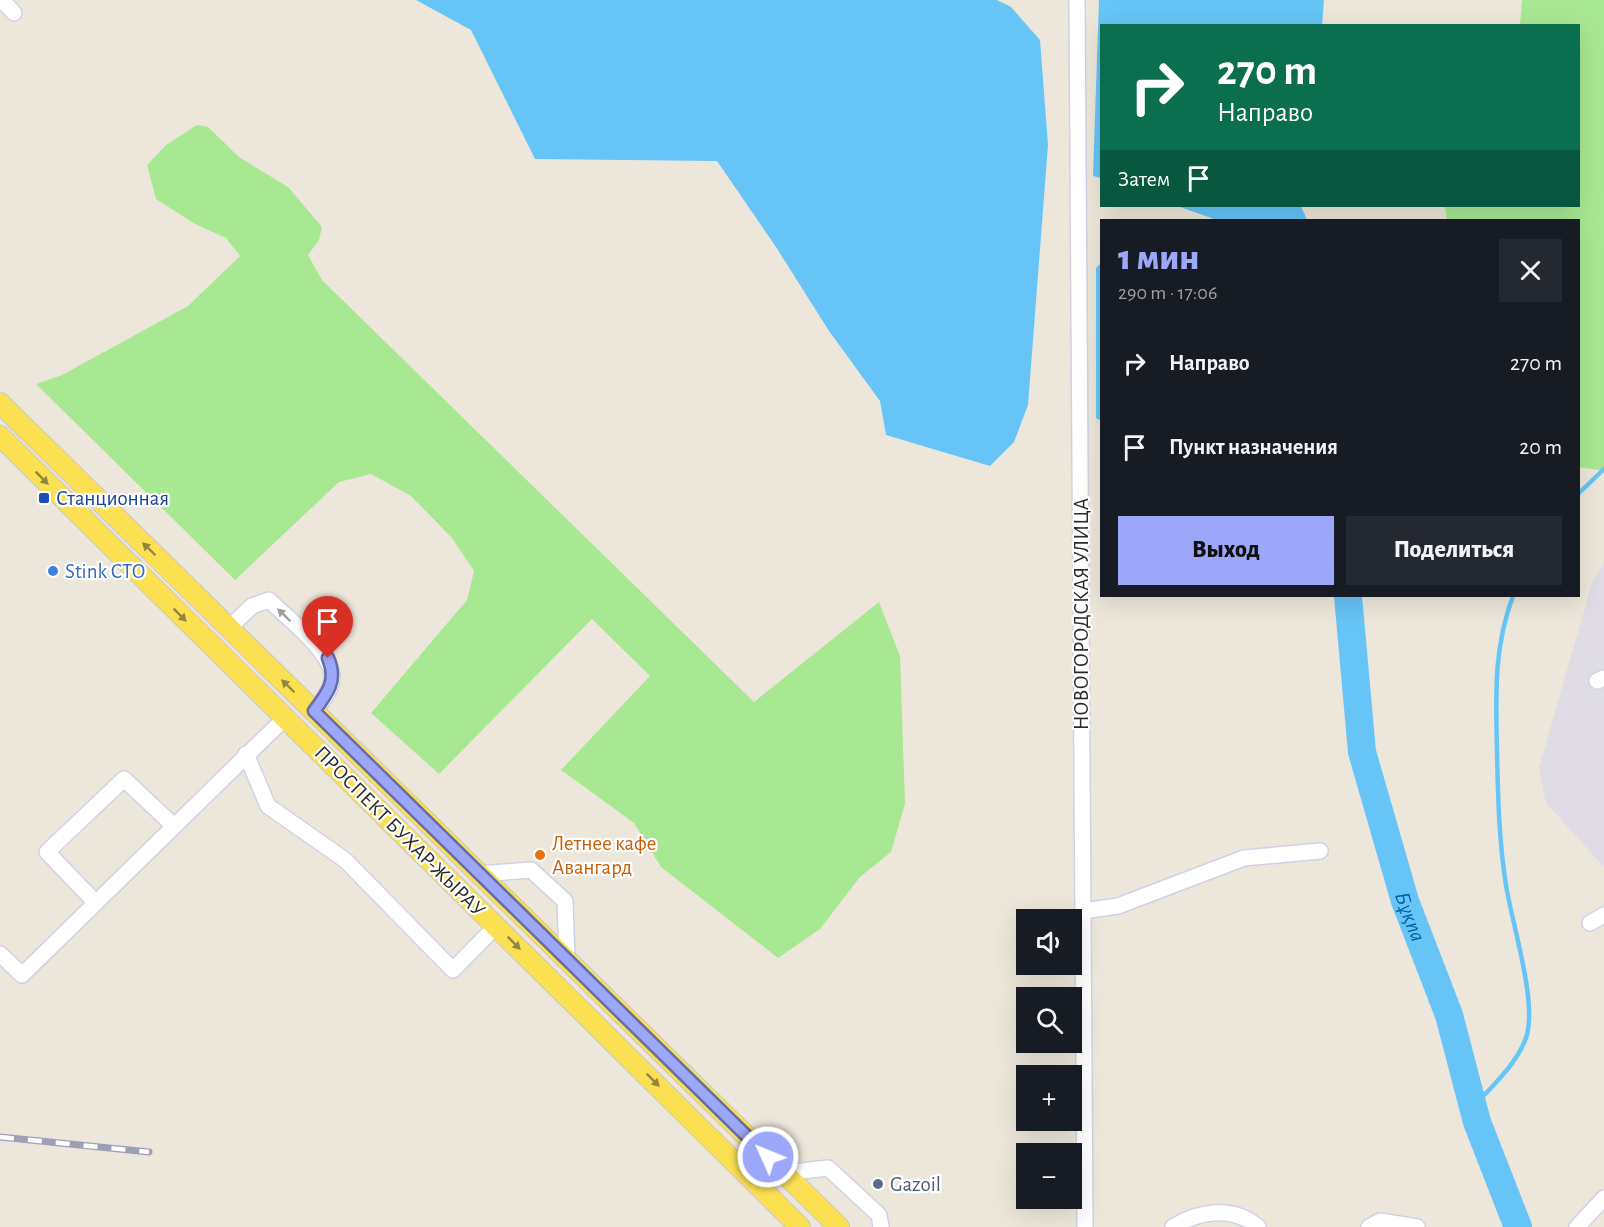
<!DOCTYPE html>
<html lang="ru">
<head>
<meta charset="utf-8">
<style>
	:root { --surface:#171b24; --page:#242831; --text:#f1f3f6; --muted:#9ea1a6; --accent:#9da7fa }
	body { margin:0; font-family:"Alegreya Sans",sans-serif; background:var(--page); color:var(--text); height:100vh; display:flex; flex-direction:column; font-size:22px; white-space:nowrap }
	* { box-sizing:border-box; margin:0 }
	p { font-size:20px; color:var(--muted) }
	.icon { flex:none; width:33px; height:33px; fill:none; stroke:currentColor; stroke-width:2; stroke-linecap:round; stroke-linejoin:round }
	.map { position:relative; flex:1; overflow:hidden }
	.drawer { position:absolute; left:1100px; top:219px; width:480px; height:378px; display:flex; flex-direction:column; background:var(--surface); border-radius:0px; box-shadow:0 6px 24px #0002 }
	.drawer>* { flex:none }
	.top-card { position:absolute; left:1100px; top:24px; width:480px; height:183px; border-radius:0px; box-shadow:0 6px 24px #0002; background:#0b6e4f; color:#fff; overflow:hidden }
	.fabs { position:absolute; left:1016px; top:909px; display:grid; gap:12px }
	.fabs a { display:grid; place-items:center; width:66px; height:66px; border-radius:0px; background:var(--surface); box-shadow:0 6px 24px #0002; font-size:30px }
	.pin { position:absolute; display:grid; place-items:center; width:51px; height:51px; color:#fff; margin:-62px -26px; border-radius:50% 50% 50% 0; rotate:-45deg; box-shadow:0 0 6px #0007 }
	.pin .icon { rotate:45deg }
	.me { position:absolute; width:66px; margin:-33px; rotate:314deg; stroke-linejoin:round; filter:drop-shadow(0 0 4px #0008) }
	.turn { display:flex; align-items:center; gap:21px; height:126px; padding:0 18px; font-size:27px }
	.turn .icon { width:78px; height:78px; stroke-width:2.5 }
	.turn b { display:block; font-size:42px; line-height:51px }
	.then { display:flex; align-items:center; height:57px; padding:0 18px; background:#0003; gap:12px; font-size:22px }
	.round { display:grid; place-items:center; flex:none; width:63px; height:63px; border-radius:0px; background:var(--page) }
	.head { display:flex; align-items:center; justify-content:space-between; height:102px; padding:0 18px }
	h1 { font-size:36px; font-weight:800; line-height:45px; color:var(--accent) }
	.action { display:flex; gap:12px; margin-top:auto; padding:12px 18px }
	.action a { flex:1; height:69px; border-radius:0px; background:var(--accent); color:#111; font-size:24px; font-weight:800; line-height:69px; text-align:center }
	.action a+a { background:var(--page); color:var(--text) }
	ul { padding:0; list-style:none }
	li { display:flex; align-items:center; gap:18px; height:84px; padding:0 18px }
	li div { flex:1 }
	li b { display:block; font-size:22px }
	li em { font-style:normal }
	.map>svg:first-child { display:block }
	.industrial { fill:#dfdce5 }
	.green { fill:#a9e893 }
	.water { fill:#66c4f7 }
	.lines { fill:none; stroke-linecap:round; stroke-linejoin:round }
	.stream { stroke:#66c4f7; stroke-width:4.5 }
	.river { stroke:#66c4f7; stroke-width:28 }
	.minor-casing { stroke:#d0d2e4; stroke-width:18 }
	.major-casing { stroke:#c8c8c8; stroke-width:22 }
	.minor { stroke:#fff; stroke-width:15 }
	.major { stroke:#fbe152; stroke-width:20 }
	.rail-casing { stroke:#9d9fb6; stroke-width:7 }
	.rail { stroke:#fff; stroke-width:4.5; stroke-dasharray:14; stroke-linecap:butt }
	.oneway { fill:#92863e }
	.oneway2 { fill:#9f9f9f }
	.route-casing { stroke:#666da2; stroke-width:15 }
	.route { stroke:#9da7fa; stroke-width:10 }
	.transit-dot { fill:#1a4fb4; stroke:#fff; stroke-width:2 }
	.shop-dot { fill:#3f7fe0; stroke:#fff; stroke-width:2 }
	.food-dot { fill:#e8710a; stroke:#fff; stroke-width:2 }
	.service-dot { fill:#5c6f8a; stroke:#fff; stroke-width:2 }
	.labels { text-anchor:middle; stroke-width:4.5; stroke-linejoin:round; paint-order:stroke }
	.transit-label { font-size:21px; fill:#164399; stroke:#fff; text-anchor:start }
	.shop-label { font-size:21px; fill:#366cbe; stroke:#fff; text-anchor:start }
	.street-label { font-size:21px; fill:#2a2a2a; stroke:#fff }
	.food-label { font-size:21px; fill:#c56008; stroke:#fff; text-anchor:start }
	.service-label { font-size:21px; fill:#4e5e75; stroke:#fff; text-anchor:start }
	.water-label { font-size:22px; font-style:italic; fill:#0360a4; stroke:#fff }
</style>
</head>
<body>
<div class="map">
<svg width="1604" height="1227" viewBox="0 0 1604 1227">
	<rect width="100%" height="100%" fill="#ede7db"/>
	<path class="industrial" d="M1604 563V867L1546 803 1539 768 1593 580Z"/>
	<g class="green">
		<path d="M1522 0H1604V471L1578 467V220H1447L1445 206H1578V26L1520 25Z"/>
		<path d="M197 125 208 127 239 157 288 187 322 227 319 240 308 255 322 280 754 702 879 602 900 656 905 804 891 852 860 877 820 929 778 958 661 867 634 823 561 770 650 676 592 619 439 774 371 713 467 600 474 571 452 538 411 496 371 474 339 482 235 580 36 384 62 375 188 306 240 256 226 238 195 224 156 199 147 165 166 145Z"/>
	</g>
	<g class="water">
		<path d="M416 0H997L1011 7 1040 40 1048 145 1028 405 1014 442 990 466 886 435 880 401 829 331 776 247 717 161 535 159 471 30Z"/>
		<path d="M1099 0H1324L1322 25 1101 26V178L1093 176Z"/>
		<path d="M1177 206H1301L1307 220H1217Z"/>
		<path d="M1101 263V421L1096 418V268Z"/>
	</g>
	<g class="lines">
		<g class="stream">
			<path d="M1578 494 1604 469"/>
			<path d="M1473 1107C1492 1086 1516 1065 1526 1038 1538 1003 1512 924 1506 885 1499 842 1498 797 1497 753 1496 697 1493 649 1513 596"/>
		</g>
		<path class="river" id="s1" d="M1348 596 1362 752 1405 901 1449 1015 1477 1122 1518 1227"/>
		<defs>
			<g id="minor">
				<path d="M2 0 14 13"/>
				<path d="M1077 0 1085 1227"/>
				<path d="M229 628 252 606 269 600C287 618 334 653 332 679 331 692 321 702 314 711"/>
				<path d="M1597 681 1604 678"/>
				<path d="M246 754 268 806 345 860 453 970 496 926"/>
				<path d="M479 874 531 870 565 901 567 960"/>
				<path d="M96 903 47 852 124 779 174 826"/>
				<path d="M1083 911 1118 906 1244 858 1320 851"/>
				<path d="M1590 923 1604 915"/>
				<path d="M0 954 22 975 285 718"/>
				<path d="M784 1173 828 1168 879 1215 881 1227"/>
				<path d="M1173 1227C1199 1211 1233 1205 1258 1227"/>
				<path d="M1369 1227 1380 1221 1417 1227"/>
				<path d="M1577 1227 1604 1198"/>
			</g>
			<g id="major">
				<path d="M0 403 839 1227"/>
				<path d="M0 436 800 1227"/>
			</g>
		</defs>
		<use href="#minor" class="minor-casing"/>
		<use href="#major" class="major-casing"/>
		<use href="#minor" class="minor"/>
		<use href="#major" class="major"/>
		<defs>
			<path id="rail" d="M0 1137 149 1152"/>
		</defs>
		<use href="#rail" class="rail-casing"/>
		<use href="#rail" class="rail"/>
	</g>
	<defs><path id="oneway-solid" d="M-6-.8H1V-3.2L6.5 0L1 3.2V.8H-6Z" transform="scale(1.5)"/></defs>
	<g class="oneway">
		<use href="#oneway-solid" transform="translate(42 478) rotate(45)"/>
		<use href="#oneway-solid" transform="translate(149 549) rotate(-136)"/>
		<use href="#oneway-solid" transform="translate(180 615) rotate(45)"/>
		<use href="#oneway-solid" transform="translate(288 686) rotate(-136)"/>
		<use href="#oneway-solid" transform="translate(514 943) rotate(45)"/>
		<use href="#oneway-solid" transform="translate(653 1080) rotate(45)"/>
	</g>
	<use class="oneway2" href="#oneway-solid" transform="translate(284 615) rotate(-136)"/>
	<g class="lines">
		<defs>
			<path id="route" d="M328 658C338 681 327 694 314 711L768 1157"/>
		</defs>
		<use href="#route" class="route-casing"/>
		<use href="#route" class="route"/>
	</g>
	<rect class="transit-dot" x="38" y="492" width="12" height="12" rx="3"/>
	<circle class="shop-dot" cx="53" cy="571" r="6"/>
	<circle class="food-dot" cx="540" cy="855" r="6"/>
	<circle class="service-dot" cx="878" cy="1184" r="6"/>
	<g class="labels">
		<g class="transit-label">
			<text x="56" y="505">Станционная</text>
		</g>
		<g class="shop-label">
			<text x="65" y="578">Stink СТО</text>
		</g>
		<g class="street-label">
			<text transform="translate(1081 614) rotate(-90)" y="7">НОВОГОРОДСКАЯ УЛИЦА</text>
			<text transform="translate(400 831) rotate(45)" y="7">ПРОСПЕКТ БУХАР-ЖЫРАУ</text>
		</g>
		<g class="food-label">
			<text x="552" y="850">Летнее кафе<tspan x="552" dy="24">Авангард</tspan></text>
		</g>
		<g class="service-label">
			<text x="890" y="1191">Gazoil</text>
		</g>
		<g class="water-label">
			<text dy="8" stroke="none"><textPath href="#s1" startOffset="328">Бұқпа</textPath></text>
		</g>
	</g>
</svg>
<div class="fabs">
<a><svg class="icon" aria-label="sound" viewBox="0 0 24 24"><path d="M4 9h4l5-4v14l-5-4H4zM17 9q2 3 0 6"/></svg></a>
<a><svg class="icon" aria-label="search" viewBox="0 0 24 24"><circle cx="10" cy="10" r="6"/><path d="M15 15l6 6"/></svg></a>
<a>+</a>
<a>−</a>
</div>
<div class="pin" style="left:328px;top:658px;background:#d93025"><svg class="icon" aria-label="arrive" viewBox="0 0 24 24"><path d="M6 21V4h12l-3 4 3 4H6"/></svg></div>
<svg class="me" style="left:768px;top:1157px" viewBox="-20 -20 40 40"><circle r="17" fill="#9da7fa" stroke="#fff" stroke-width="3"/><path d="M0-11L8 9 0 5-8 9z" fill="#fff"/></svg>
<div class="top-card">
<div class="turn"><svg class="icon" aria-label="right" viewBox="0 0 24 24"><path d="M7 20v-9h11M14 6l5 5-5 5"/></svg><div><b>270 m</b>Направо</div></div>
<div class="then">Затем<svg class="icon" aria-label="arrive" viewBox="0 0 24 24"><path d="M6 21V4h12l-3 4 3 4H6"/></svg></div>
</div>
<section class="drawer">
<div class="head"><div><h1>1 мин</h1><p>290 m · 17:06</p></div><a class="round"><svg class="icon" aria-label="close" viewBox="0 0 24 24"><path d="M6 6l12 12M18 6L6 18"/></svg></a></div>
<ul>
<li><svg class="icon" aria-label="right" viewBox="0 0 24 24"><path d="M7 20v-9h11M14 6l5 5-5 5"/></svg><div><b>Направо</b></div><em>270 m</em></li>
<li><svg class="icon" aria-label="arrive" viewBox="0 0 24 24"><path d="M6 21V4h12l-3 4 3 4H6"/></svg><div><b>Пункт назначения</b></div><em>20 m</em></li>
</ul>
<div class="action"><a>Выход</a><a>Поделиться</a></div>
</section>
</div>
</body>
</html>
